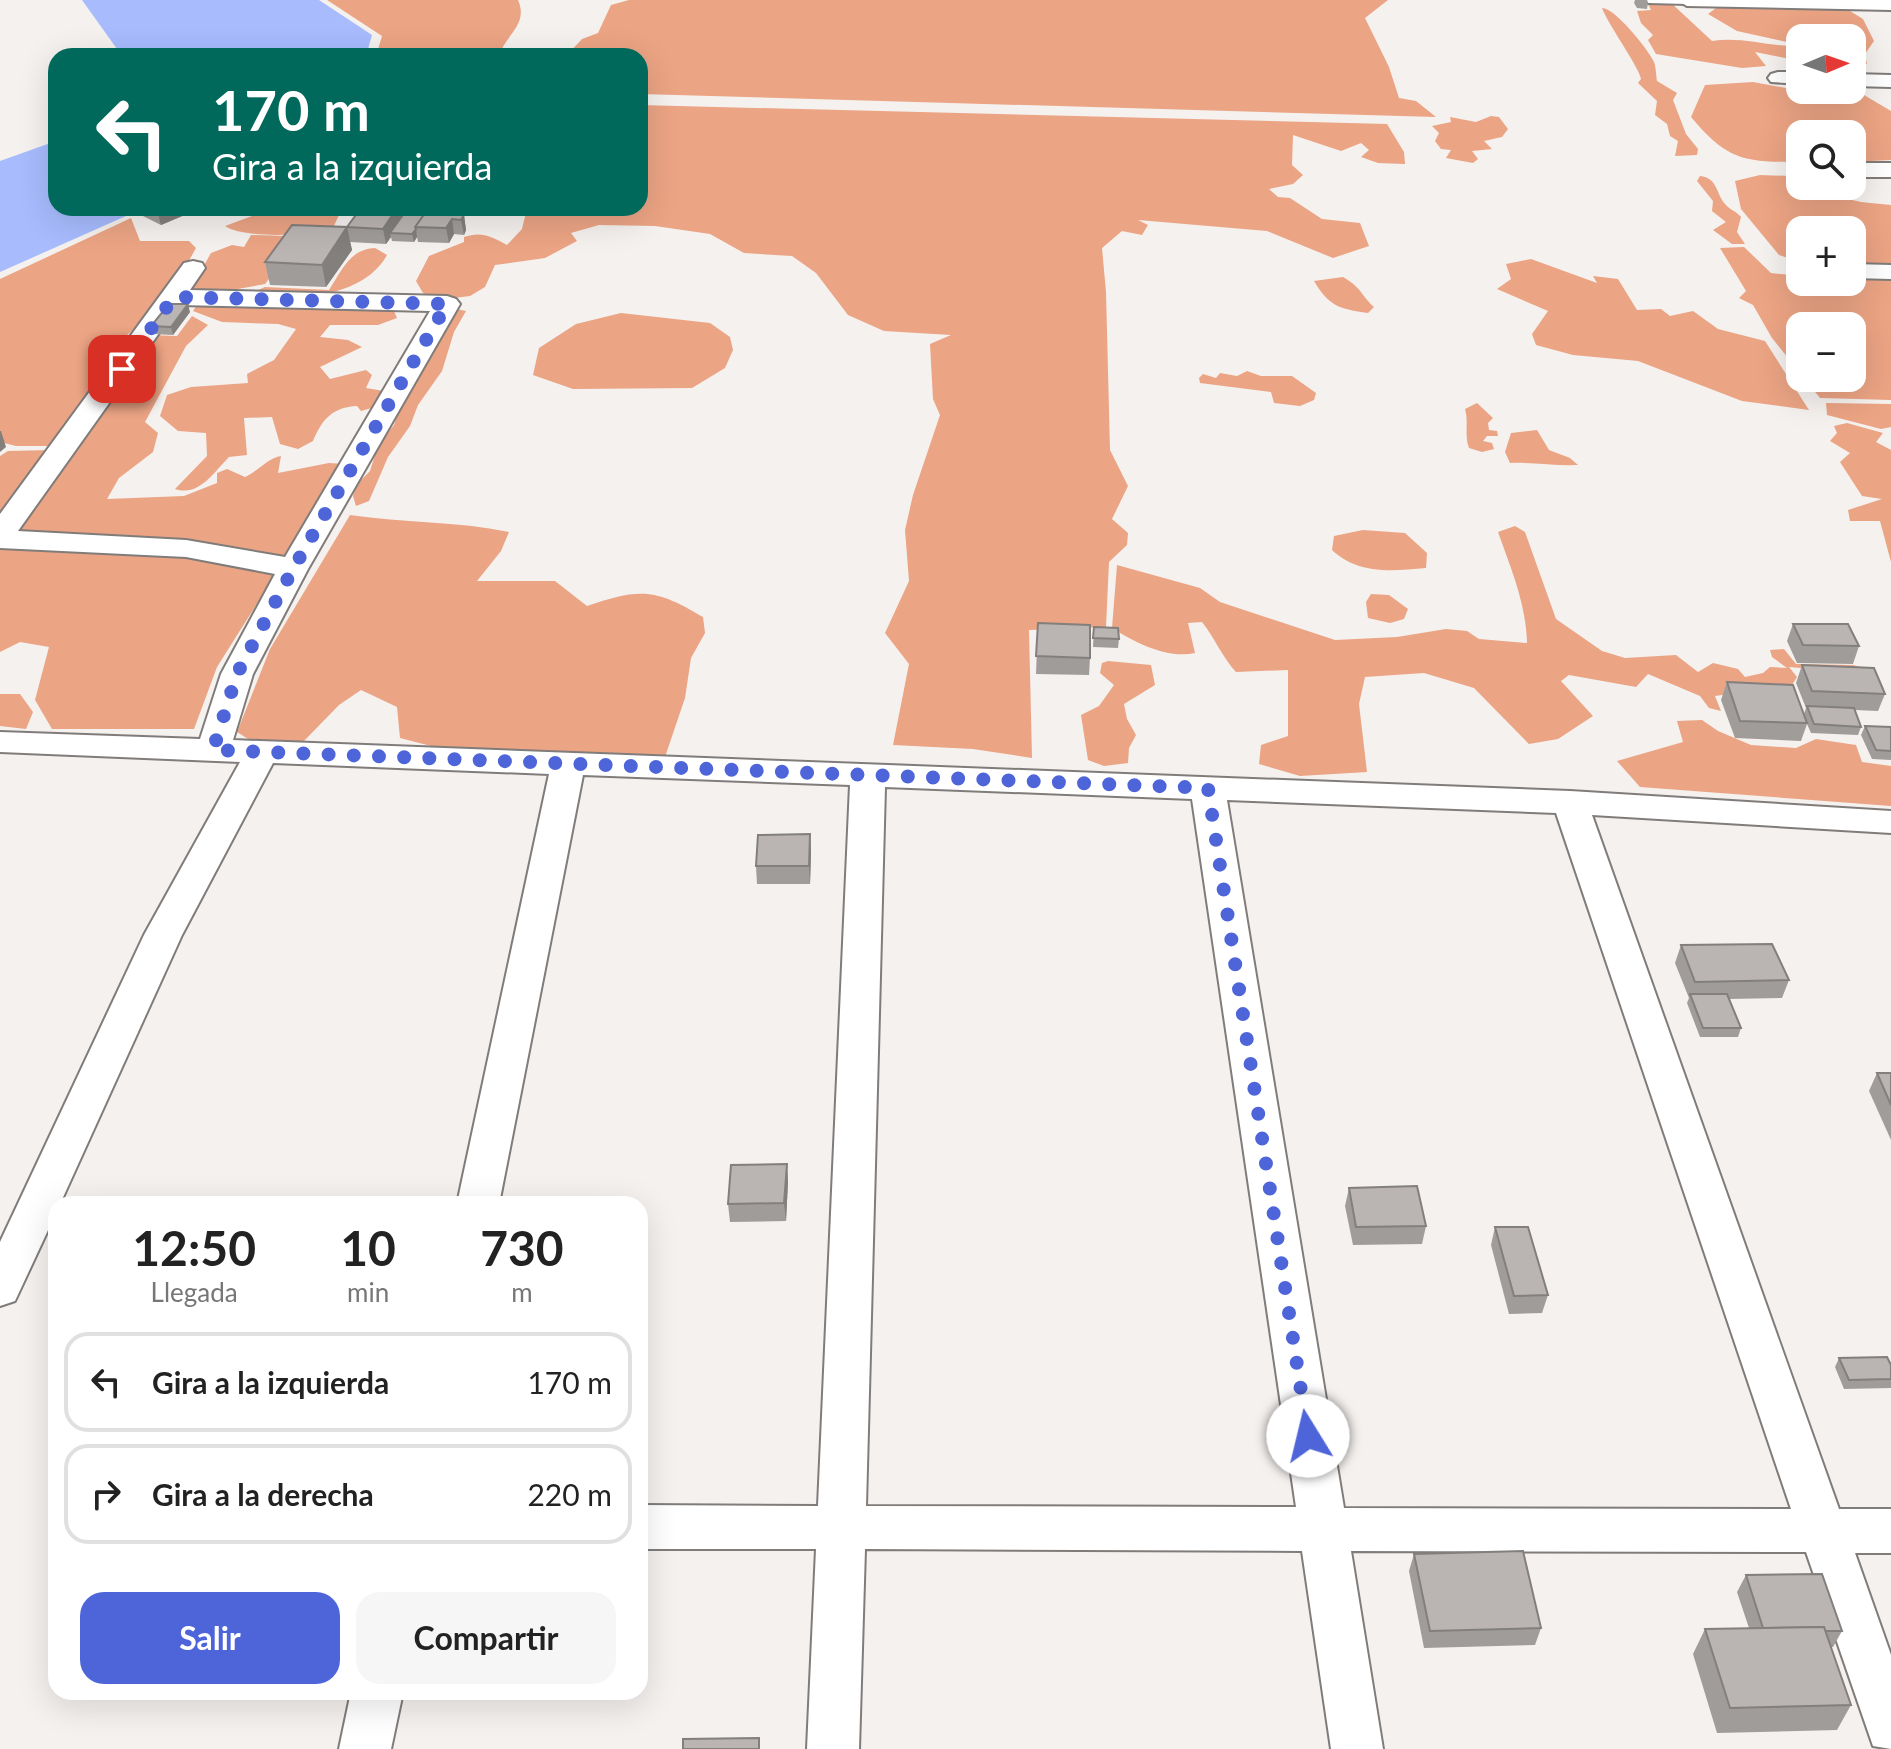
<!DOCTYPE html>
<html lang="es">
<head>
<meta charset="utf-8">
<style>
	:root { --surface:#fff; --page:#f6f6f6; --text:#222; --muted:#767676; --line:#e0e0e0; --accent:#4e65da }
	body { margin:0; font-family:Lato,sans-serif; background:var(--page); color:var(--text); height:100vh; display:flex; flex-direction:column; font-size:30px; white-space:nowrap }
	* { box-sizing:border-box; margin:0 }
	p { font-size:26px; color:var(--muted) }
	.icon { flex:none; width:44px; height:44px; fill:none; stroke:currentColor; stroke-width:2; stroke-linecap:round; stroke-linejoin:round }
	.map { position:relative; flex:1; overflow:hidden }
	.side { position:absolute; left:48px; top:1196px; width:600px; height:504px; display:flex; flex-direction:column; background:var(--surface); border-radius:24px; box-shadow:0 8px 32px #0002 }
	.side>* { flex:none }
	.guide { position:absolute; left:48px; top:48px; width:600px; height:168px; border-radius:24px; box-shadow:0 8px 32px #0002; background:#00695c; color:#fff; overflow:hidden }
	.needle { width:52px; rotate:88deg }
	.tools { position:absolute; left:1786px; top:24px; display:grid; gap:16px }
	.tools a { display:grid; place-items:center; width:80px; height:80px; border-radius:16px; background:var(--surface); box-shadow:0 8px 32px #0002; font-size:40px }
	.pin { position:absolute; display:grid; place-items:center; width:68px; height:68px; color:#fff; margin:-34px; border-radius:16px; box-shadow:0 4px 12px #0006 }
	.me { position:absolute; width:88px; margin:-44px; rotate:351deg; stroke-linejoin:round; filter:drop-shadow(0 0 6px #0008) }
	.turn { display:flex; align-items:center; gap:28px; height:168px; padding:0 32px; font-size:36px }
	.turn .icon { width:104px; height:104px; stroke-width:2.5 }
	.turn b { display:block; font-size:56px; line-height:68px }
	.eta { display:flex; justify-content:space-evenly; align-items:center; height:136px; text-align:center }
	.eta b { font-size:48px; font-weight:700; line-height:56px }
	.button { display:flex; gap:16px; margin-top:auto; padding:16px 32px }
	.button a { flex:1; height:92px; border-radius:24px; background:var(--accent); color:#fff; font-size:32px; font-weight:700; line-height:92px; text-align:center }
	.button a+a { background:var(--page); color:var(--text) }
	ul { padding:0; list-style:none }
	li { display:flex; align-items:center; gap:24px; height:100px; margin:0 16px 12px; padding:0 16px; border:4px solid var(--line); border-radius:24px }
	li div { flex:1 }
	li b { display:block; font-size:30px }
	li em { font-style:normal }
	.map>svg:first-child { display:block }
	.forest { fill:#eba484 }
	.water { fill:#a7bbfd }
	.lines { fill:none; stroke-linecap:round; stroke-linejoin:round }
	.service-casing { stroke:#807c7a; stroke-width:4 }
	.minor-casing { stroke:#807c7a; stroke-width:4 }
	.service { fill:#fff; fill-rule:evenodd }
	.minor { fill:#fff; fill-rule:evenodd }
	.wall { fill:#a09c9a }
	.shaded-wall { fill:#827f7d }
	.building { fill:#bab5b3; stroke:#827f7d; stroke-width:2 }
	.route { stroke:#4e65da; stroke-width:14; stroke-dasharray:0 25.2 }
</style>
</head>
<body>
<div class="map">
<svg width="1891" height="1749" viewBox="0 0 1891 1749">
	<rect width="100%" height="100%" fill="#f5f1ef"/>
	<g class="forest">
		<path d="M327 0H518C529 25 505 35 499 56H376L382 36Z"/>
		<path d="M629 0H1388L1365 18 1389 67 1399 98 1416 101 1436 117 640 94V56L568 54 582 39 598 33 611 5Z"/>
		<path d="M1647 2H1670L1712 41C1741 36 1770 47 1800 46V66L1785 58 1755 52 1766 66 1742 68 1656 54 1648 40 1653 35 1641 23 1637 11 1651 10Z"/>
		<path d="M1764 6 1850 11 1863 19 1874 41 1865 54 1867 64 1852 66V38H1800V45L1737 31 1708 14 1716 8Z"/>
		<path d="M1602 8C1615 8 1648 49 1654 62 1656 67 1656 75 1657 81L1677 93 1673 100 1686 134 1698 149 1697 155 1675 156 1678 141 1670 136 1667 124 1655 115 1657 101 1638 83 1641 79C1639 67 1609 26 1602 8Z"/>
		<path d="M1753 82 1802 91 1838 90 1864 95 1891 111V160L1852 162V134H1800V162C1744 162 1728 161 1691 117L1705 85Z"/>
		<path d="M640 105 1387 124 1404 152 1405 164 1378 163 1361 157 1369 150 1361 143 1341 151 1293 135 1292 165 1303 175 1293 184 1269 189 1278 197 1290 198 1322 219 1360 223 1369 246 1333 258 1267 231 1138 220 1148 225 1142 235 1122 231 1102 248 1106 292 1110 450 1128 486 1112 519 1128 533 1127 545 1109 562 1106 627 1029 630 1032 758 973 749 893 745 909 664 885 633 909 581 905 530 913 495 940 415 933 399 930 344 951 335 884 331 848 315 816 273 792 256 744 253 710 234 655 226 599 225 571 233 577 241 545 258 495 265 485 287 470 296 438 300 423 293 416 281 429 256 464 242V237C481 231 491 236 507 245L522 229 527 208H640Z"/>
		<path d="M1491 116 1499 117 1508 129 1502 137 1484 141 1492 149 1472 151 1478 159 1473 163 1446 158 1451 150 1441 149 1435 141 1439 133 1432 126 1451 122 1450 117 1476 122Z"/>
		<path d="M1760 175 1791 176 1800 181V186H1809L1822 193 1861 202 1891 205V269L1852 268V230H1800V262L1779 255 1741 209 1735 181Z"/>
		<path d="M1700 176C1718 178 1716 194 1725 204 1730 210 1736 211 1741 217L1737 232 1745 244H1732L1713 230 1726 222 1712 211 1713 201 1697 181Z"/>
		<path d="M274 208H361L359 214 339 215 333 228C311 236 244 239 225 226Z"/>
		<path d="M131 218 140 241H189L196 248 171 293 124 338 97 399 57 446H16L0 442V279Z"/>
		<path d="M251 235 321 237 295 246 265 284 199 296 189 292 211 253 232 245 244 247Z"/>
		<path d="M1744 247 1771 273 1800 276V282H1852V275L1891 277V400L1820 398 1804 378H1852V326H1800V373L1772 338 1753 305 1739 298 1746 291 1720 248Z"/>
		<path d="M375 248 387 255C364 297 298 302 256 291L265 287 329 290C342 270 350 249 375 248Z"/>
		<path d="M1531 259 1597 283 1593 276 1618 279 1637 310 1661 309 1670 316 1693 311 1718 329 1765 341 1809 410 1742 401 1638 361 1573 355 1536 345 1532 334 1548 311 1497 289 1511 279 1506 264Z"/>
		<path d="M1343 277C1362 288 1360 294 1374 307L1368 313C1339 309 1329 306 1314 281Z"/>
		<path d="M200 300 393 309 397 318 378 325H330L320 337 348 340 362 347 320 367 330 379 366 370 372 375 366 388 384 391 375 407 361 411 357 406C333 407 322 419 313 441L298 449 280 444 272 417 244 418 247 455 229 457C213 473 199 497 175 489L207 456 206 433 178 431 160 416 167 395 191 387 248 383 247 374 274 360 296 329 278 324 222 322 193 311Z"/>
		<path d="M456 309 466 311 454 332 442 371 418 405 410 426 388 457 369 501 356 506 353 496 357 484 370 471 378 445 394 425 401 403 411 391 447 321Z"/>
		<path d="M621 313 710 323 730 337 733 350 725 368 692 388 573 389 533 375 539 348 576 324Z"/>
		<path d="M192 316 208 325 186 346 145 422 158 433 153 452 119 478 107 499 184 496 217 483V473L227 469 245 477C257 472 269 457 281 456L278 473 329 463 345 464 217 667 194 729H52L35 700 49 647 20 642 0 652V527L149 335 177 336Z"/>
		<path d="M1247 371 1261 376H1292L1316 393 1314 400 1300 406 1274 403 1271 392 1200 383 1199 378 1203 374 1216 378 1220 373 1237 376Z"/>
		<path d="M1477 403 1493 418 1488 423 1489 430 1497 431 1498 436H1487L1483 441 1492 443 1494 449 1482 452 1469 448C1464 435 1469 422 1465 409Z"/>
		<path d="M1826 403 1891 404V427L1881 429 1827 415Z"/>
		<path d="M1847 423 1883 433 1876 442 1891 450V562L1880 521H1850L1848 510 1882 499 1862 496 1840 462 1850 453 1830 441 1837 433 1834 426Z"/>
		<path d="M1537 430 1549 450 1570 458 1578 465C1555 466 1533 462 1510 463L1505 452 1511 433Z"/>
		<path d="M52 450 0 512V456L8 451Z"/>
		<path d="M350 515C403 523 457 521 509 532L501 551 477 581H555L587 606C639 588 655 588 703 617L705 633 691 658 685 698 665 757 431 746 400 738 397 707 361 690 339 705 303 742H253L237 732 270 649Z"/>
		<path d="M1515 526 1525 532 1556 619 1602 651 1625 658 1676 655 1698 672 1713 663 1738 669 1745 677 1763 673 1770 667 1787 668 1772 657 1770 650 1784 649 1796 664 1853 665 1861 667 1860 673 1789 667 1797 677 1792 685 1715 696 1721 711 1709 708 1700 696 1648 674 1636 687 1569 675 1561 681 1593 716 1558 739 1529 744 1474 688 1424 673 1365 677 1359 704 1367 772 1300 776 1259 764 1261 745 1288 736V670L1236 672C1222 657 1215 638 1202 622L1188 623 1195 653C1167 659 1136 643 1112 628L1117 565 1200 588 1220 602 1335 640 1397 637 1446 629 1467 631 1479 639 1527 643C1526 603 1511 569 1498 532Z"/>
		<path d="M1363 530 1405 533 1427 553 1426 568C1392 571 1359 575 1332 550L1334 536Z"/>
		<path d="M1371 594 1389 595 1408 609 1404 619 1390 623 1368 618 1366 602Z"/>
		<path d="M1108 661 1151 665 1155 685 1124 704 1127 719 1136 735 1129 748 1128 763 1104 766 1088 760 1081 715 1099 706 1114 685 1100 673 1102 663Z"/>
		<path d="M0 694H20L33 712 26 729 0 726Z"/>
		<path d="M1702 720 1718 731 1751 745 1796 748 1816 739 1856 745 1862 762 1891 766V806L1640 787 1617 761 1683 742 1677 721Z"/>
	</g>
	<g class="water">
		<path d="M82 0H319L372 35 366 56H122Z"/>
		<path d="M56 141V208H144L0 272V161Z"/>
	</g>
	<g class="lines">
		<defs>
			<path id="service" d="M1643 0H1692L1693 1 1688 4 1648 3Z"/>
			<g id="minor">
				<path d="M1677 0H1891V10L1687 6Z"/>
				<path d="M1778 72H1800V84L1771 82 1768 78 1771 74Z"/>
				<path d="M1852 74 1891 75V87L1852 86Z"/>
				<rect x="1852" y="163" width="39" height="14"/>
				<path d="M193 261 202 263 205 268 190 290 447 296 456 299 460 304 308 569 253 674 233 740 1570 791 1891 811V833L1592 815 1839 1509H1891V1553H1855L1891 1655V1749L1873 1746 1806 1552 1351 1551 1383 1749H1331L1302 1551 865 1549 859 1749H807L816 1549H640V1505L818 1506 850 785 583 775 499 1204H457L549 774 273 763 182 935 60 1204H56V1213L15 1301 0 1306V1242L144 935 240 762 0 752V732L200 739 221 674 275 574 186 557 0 548V514L184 263ZM179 305 430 311 285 557 186 540 18 531ZM885 787 1192 799 1296 1507 866 1506ZM1227 800 1556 813 1791 1509 1344 1508Z"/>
				<path d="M1852 264 1891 265V279L1852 278Z"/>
				<path d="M351 1692H403L391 1749H339Z"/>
			</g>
		</defs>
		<use href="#service" class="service-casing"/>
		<use href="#minor" class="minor-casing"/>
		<use href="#service" class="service"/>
		<use href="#minor" class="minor"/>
	</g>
	<g class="wall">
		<path d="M1635 0H1647L1648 2 1647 9 1637 8 1634 3Z"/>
		<path d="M139 208H193L194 211 161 225 141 215Z"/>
		<path d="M400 208 402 216 425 213 428 208H463L466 230 464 235 454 234 449 243 418 242 417 237 414 242 392 241 391 237 386 244 350 242 352 250 326 287 270 285 265 262 347 227Z"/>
		<path d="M190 312 173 335 154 334 151 326Z"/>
		<path d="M1038 623 1090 658 1089 675 1036 674Z"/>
		<path d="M1793 624 1859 646 1853 664 1797 663 1787 641Z"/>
		<path d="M1094 627 1119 639 1118 648 1093 647Z"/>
		<path d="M1802 665 1885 694 1878 711 1855 710 1861 727 1858 735 1811 733 1807 724 1801 741 1735 738 1721 700 1727 682 1804 714 1806 708 1796 683Z"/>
		<path d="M1865 726 1891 727V760L1872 759 1861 735Z"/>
		<path d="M810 834 811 852 810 884H757L756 866Z"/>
		<path d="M1681 945 1789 980 1782 998 1729 999 1741 1028 1738 1037H1700L1687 1003 1689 998 1675 963Z"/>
		<path d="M1877 1073H1891V1140L1869 1091Z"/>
		<path d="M787 1164 788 1182 786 1221 730 1222 728 1204Z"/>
		<path d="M1349 1188 1426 1226 1422 1244 1353 1245 1345 1206Z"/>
		<path d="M1495 1227 1548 1295 1542 1313 1509 1314 1491 1245Z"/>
		<path d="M1839 1358 1891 1365V1388L1844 1389 1835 1367Z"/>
		<path d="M1414 1554 1541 1628 1535 1645 1424 1648 1409 1571Z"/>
		<path d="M1746 1575 1842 1631 1833 1647H1831L1851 1705 1837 1730 1717 1733 1693 1654 1705 1629 1749 1628 1737 1592Z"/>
	</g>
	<g class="shaded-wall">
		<path d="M162 208H193L194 211 161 225 157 210Z"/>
		<path d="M397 208H400L402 219 390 233 391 237 386 244 383 229Z"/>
		<path d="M461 208H463L466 230 464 235 461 220 457 215Z"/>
		<path d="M452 219 454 234 449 243 446 228Z"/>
		<path d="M347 227 352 250 326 287 322 265Z"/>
		<path d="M416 229 417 237 414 242 412 234Z"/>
		<path d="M188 304 190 312 173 335 171 327Z"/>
		<path d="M0 431H1L6 447 0 452Z"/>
		<path d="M810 834 811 852 810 884 809 866Z"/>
		<path d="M787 1164 788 1182 786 1221 784 1203Z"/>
	</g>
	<g class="building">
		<path d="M361 208H397L383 229 347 227Z"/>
		<path d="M428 208H461L457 215H464L461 220 452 219 446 228 415 227Z"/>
		<path d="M405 212 425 213 415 227 416 229 412 234 390 233Z"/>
		<path d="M292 225 347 227 322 265 265 262Z"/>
		<path d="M169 304H188L171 327 151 326Z"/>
		<path d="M1038 623 1090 625V658L1036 656Z"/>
		<path d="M1793 624H1848L1859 646 1803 645Z"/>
		<path d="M1094 627 1118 628 1119 639 1093 638Z"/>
		<path d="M1802 665 1874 668 1885 694 1812 691Z"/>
		<path d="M1727 682 1793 685 1807 723 1740 721Z"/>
		<path d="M1807 706 1854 708 1861 727 1814 724Z"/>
		<path d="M1865 726 1891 727V751L1876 750Z"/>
		<path d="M810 834 809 866H756L758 835Z"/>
		<path d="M1772 944 1789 980 1695 982 1681 945Z"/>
		<path d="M1690 994H1727L1741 1028H1703Z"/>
		<path d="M1877 1073H1891V1105Z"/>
		<path d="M787 1164 784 1203 728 1204 731 1165Z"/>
		<path d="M1417 1186 1426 1226 1356 1227 1349 1188Z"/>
		<path d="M1495 1227H1528L1548 1295 1514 1296Z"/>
		<path d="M1887 1357 1891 1365V1379L1849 1380 1839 1358Z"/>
		<path d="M1523 1551 1541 1628 1430 1631 1414 1554Z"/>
		<path d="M1822 1574 1842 1631H1825L1824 1627 1763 1628 1746 1575Z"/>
		<path d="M1824 1627 1851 1705 1730 1708 1705 1629Z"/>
		<path d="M759 1738V1749H683V1739Z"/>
	</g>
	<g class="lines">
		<path class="route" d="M122 369 174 297 447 304 293 569 237 674 213 750 1208 788 1308 1436"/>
	</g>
</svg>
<div class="tools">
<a><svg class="needle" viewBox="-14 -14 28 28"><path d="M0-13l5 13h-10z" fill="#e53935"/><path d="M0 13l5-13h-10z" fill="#767676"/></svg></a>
<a><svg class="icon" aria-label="search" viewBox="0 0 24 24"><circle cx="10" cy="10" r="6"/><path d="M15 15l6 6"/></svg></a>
<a>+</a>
<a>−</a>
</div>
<div class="pin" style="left:122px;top:369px;background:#d93025"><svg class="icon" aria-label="arrive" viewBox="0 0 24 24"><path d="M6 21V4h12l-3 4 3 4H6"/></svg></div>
<svg class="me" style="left:1308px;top:1436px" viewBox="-20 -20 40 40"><circle r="19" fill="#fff"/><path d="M0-13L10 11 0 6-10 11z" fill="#4e65da"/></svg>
<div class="guide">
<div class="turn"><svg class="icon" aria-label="left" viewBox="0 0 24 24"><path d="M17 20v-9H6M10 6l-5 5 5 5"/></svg><div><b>170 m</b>Gira a la izquierda</div></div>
</div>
<section class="side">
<div class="eta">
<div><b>12:50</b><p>Llegada</p></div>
<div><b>10</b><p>min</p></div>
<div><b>730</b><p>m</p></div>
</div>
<ul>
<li><svg class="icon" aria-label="left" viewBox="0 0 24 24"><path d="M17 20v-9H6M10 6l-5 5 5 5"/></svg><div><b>Gira a la izquierda</b></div><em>170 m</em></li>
<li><svg class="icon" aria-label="right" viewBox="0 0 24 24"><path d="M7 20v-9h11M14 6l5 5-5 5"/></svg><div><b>Gira a la derecha</b></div><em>220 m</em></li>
</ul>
<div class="button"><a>Salir</a><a>Compartir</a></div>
</section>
</div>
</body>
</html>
